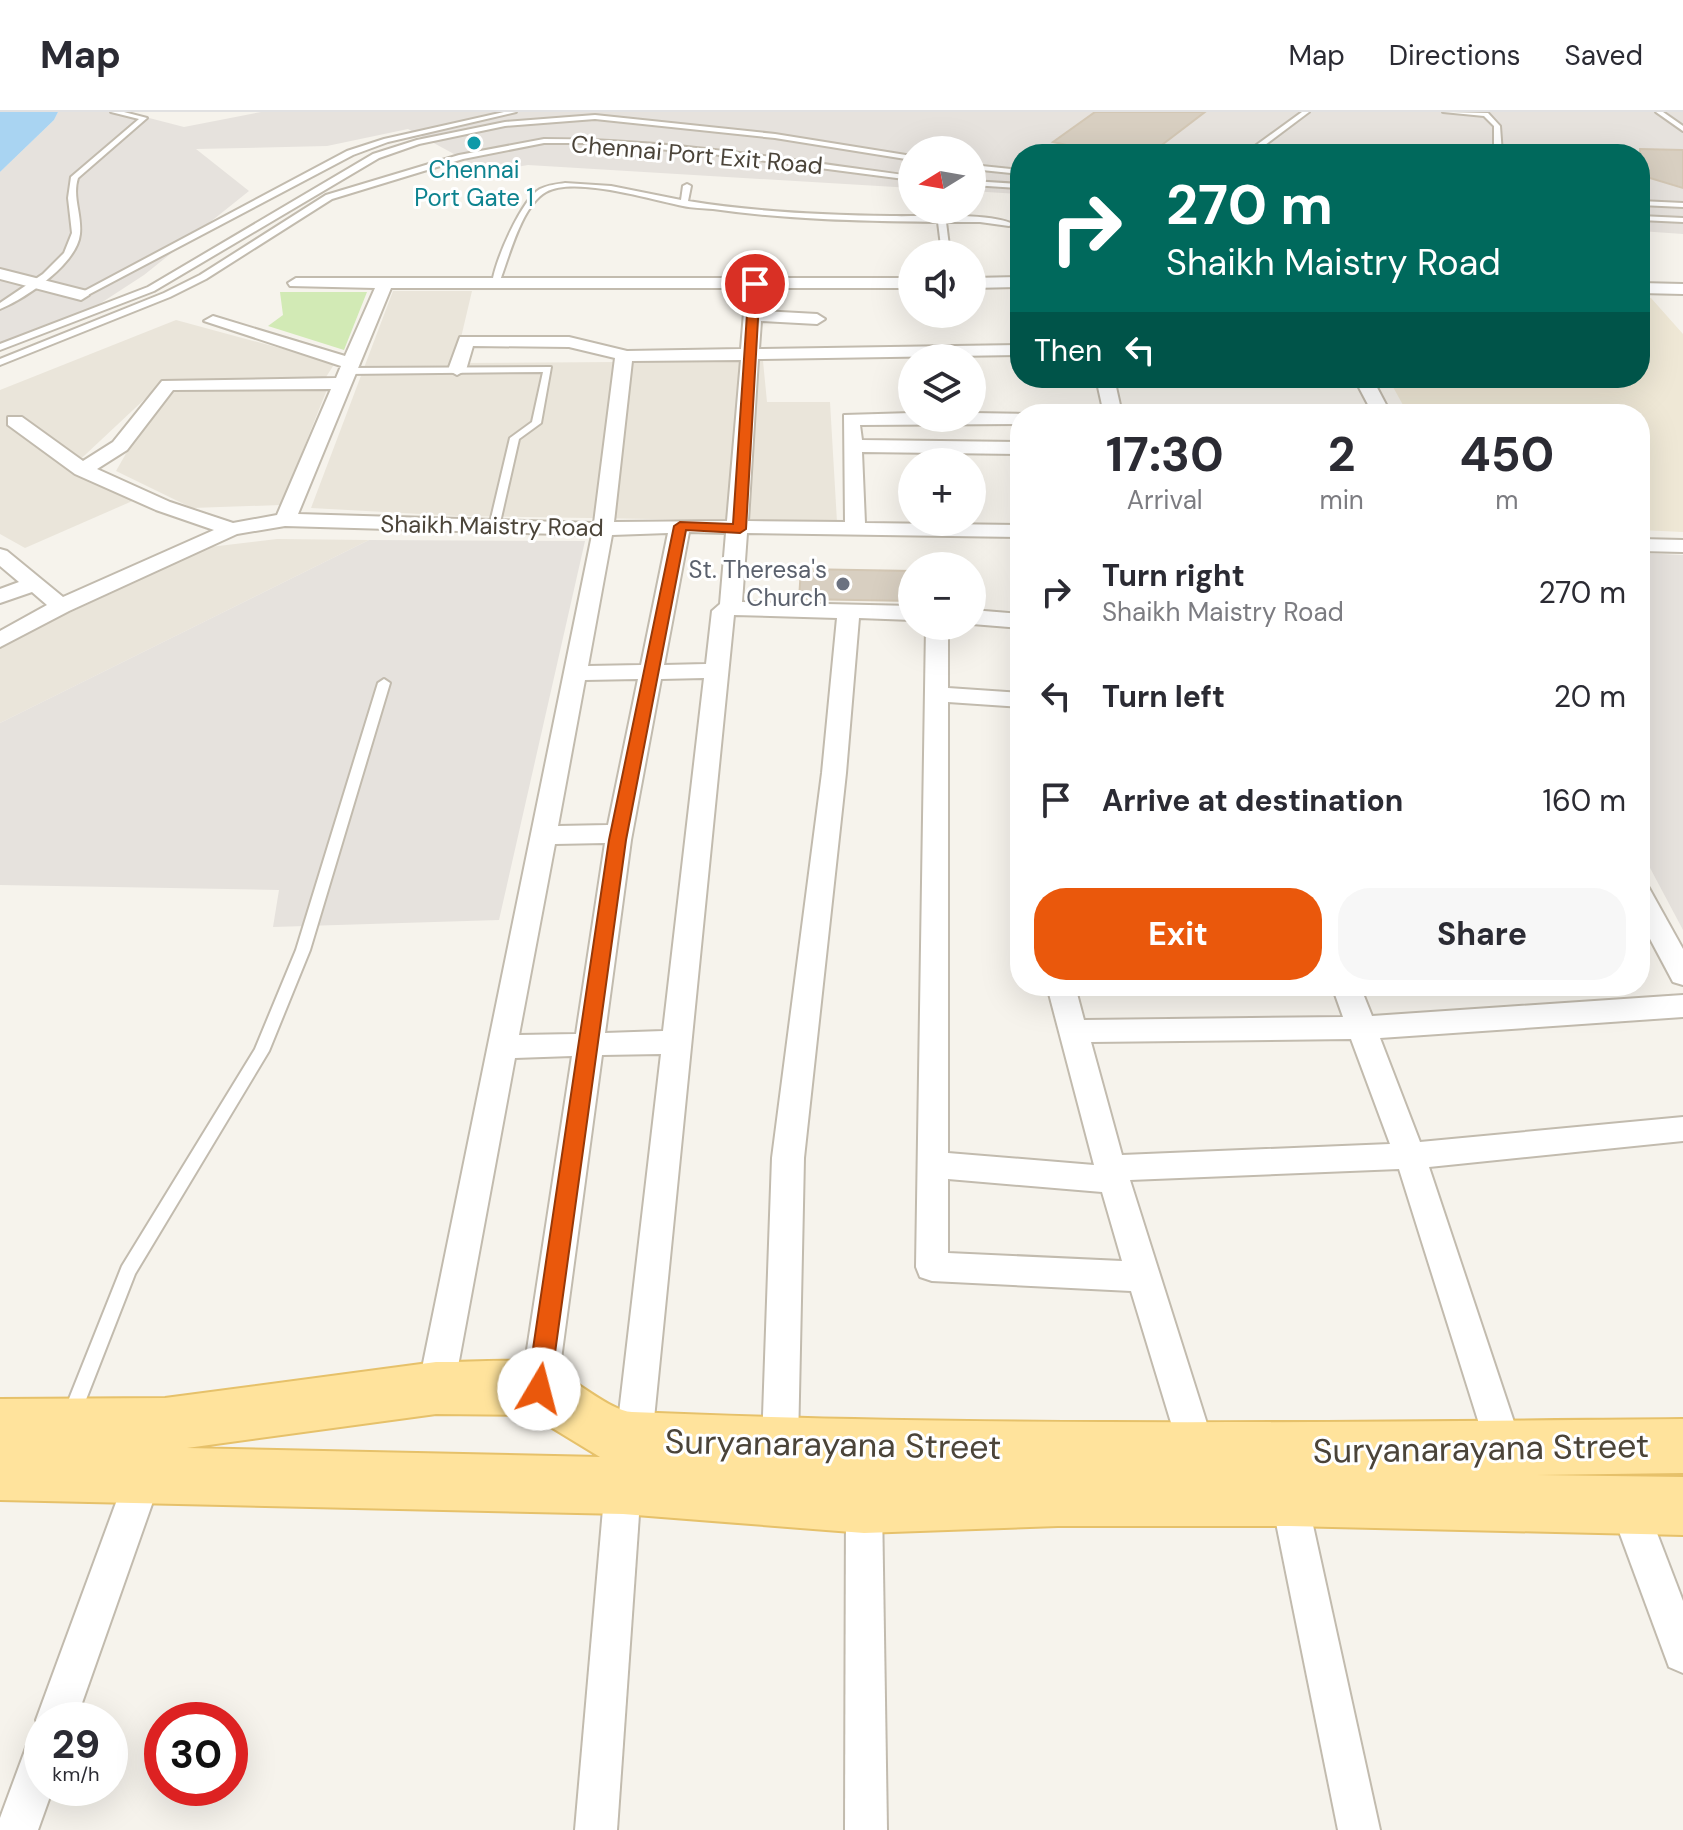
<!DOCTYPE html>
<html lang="en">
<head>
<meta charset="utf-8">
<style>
	:root { --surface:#fff; --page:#f7f7f7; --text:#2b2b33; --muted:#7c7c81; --line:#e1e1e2; --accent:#ea580c }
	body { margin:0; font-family:"DM Sans",sans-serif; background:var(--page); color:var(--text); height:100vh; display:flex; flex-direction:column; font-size:30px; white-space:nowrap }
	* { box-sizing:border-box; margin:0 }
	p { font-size:26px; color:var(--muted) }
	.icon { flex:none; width:44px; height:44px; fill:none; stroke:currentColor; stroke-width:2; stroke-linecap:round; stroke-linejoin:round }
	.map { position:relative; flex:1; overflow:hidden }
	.drawer { position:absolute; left:1010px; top:292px; width:640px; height:592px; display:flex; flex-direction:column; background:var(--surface); border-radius:32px; box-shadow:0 8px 32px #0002 }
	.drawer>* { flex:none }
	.top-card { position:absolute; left:1010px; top:32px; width:640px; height:244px; border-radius:32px; box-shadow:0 8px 32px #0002; background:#00695c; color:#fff; overflow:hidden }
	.needle { width:52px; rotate:259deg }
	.buttons { position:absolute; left:898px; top:24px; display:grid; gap:16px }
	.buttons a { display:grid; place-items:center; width:88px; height:88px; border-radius:50%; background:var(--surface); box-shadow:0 8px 32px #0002; font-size:40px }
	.speed { position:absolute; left:24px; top:1590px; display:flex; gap:16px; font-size:40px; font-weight:700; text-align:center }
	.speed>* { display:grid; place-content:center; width:104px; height:104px; border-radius:50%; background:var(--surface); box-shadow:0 8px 32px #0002; line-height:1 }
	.speed small { font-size:20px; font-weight:400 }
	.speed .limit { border:12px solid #d22; background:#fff; color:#111 }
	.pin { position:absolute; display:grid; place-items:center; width:68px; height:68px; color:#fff; margin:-34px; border:4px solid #fff; border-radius:50%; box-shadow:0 2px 8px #0007 }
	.me { position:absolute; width:88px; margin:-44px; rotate:8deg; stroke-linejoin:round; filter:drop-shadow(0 0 6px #0008) }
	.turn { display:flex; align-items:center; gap:28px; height:168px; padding:0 24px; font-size:36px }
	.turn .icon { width:104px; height:104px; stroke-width:2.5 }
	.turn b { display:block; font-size:56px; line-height:68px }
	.then { display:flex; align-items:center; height:76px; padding:0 24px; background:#0003; gap:16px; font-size:30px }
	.eta { display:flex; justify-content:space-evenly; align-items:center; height:136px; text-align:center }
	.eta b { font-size:48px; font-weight:700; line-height:56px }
	.button { display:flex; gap:16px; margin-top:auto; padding:16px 24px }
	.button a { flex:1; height:92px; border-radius:32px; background:var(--accent); color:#fff; font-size:32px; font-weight:700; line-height:92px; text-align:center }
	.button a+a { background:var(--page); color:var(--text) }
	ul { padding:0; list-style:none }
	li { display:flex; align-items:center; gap:24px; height:104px; padding:0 24px }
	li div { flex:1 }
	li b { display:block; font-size:30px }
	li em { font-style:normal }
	header { display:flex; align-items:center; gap:48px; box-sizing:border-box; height:112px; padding:0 40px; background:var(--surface); border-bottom:2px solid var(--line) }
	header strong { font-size:38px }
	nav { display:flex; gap:44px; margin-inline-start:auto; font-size:28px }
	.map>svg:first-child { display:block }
	.residential { fill:#eae5da }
	.industrial { fill:#e6e2dd }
	.education { fill:#efe8d6 }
	.green { fill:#d2eab5 }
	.water { fill:#a9d4f2 }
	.building { fill:#d8cfc1; stroke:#d3c7b4; stroke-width:2 }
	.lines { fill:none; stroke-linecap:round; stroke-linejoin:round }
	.service-casing { stroke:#c2bbae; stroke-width:4 }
	.minor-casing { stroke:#c2bbae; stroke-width:4 }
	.primary-casing { stroke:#e6c16a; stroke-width:4 }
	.service { fill:#fff; fill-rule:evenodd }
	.minor { fill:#fff; fill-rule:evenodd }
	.primary { fill:#ffe39c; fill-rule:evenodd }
	.route { fill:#ea580c; stroke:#983908; stroke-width:2 }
	.culture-dot { fill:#0f9aa8; stroke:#fff; stroke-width:3 }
	.worship-dot { fill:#6b7280; stroke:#fff; stroke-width:3 }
	.labels { text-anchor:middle; stroke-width:6; stroke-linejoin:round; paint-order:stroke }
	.far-street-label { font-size:24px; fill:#4b4439; stroke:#fff }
	.far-culture-label { font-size:24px; fill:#0d838f; stroke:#fff }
	.far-worship-label { font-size:24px; fill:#5b616d; stroke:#fff; text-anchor:end }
	.near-street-label { font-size:34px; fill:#4b4439; stroke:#fff }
</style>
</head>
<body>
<header>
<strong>Map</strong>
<nav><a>Map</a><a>Directions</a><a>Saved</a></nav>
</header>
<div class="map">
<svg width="1683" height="1718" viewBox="0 0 1683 1718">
	<rect width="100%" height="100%" fill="#f6f3ec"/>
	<g class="residential">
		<path d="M393 179H472L455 251 763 249 767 290H830L837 410 458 404 311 396Z"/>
		<path d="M176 208 335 251 326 265 164 269 69 358 137 387 25 436 0 422V278Z"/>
		<path d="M328 275 281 393 192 396 116 359 161 280Z"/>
		<path d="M277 427 369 428 0 611V533L210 435Z"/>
	</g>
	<g class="industrial">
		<path d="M58 0H126L184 15 261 0H1683V122L1640 119V42H1020V82L972 79V38H912V76L528 53 487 60 408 17 327 34 196 37 249 79 144 163 81 204 0 232V60L54 8Z"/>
		<path d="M369 428 585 429 499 808 273 815 279 778 0 773V611Z"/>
		<path d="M1640 441 1683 443V818L1640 737Z"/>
	</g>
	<path class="education" d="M1640 186H1651L1683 222V420L1640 418V302H1408L1388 266H1640Z"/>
	<path class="green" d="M280 180H367L344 238 268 214 283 203Z"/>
	<path class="water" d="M0 0H58L54 8 0 60Z"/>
	<g class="building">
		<path d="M1095 0H1205L1150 42H1108L1053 30Z"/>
		<path d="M1640 37 1683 38V76L1640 63Z"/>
		<path d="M801 457 912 459V489L799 487Z"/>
	</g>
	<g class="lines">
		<defs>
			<g id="service">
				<path d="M111 0H124L147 6 78 66C72 85 82 102 80 122 77 152 26 186 0 197V191L43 162 64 141 72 121 68 86 71 65 139 7Z"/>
				<path d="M504 0H516L388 30 353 43 84 185 77 183 347 39 384 27Z"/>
				<path d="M1302 0H1309L1253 42H1244Z"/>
				<path d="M1443 0 1488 1 1500 14 1502 42H1494V14L1484 4Z"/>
				<path d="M1656 0H1663L1683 14V19Z"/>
				<path d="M595 3 775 22 912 44V48L775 26 595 7 505 14 419 32 379 46 154 179 0 238V232L148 175 373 42 417 28 505 10Z"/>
				<path d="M544 27C667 27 790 48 912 64V68L704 41 589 31H544L463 47 332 87 206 167 170 185 0 253V247L164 181 200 163 326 83 459 43Z"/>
				<path d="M972 53 1020 58V62L972 57Z"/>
				<path d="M972 69 1020 72V76L972 73Z"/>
				<path d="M565 71 611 74 681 88 683 74 687 72 691 74 688 89C755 100 823 103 891 104 922 105 987 100 1013 112L1009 114 980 110H946L950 142H942L938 110C863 109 788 108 713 97 703 96 692 96 683 94 652 88 575 64 546 80 521 94 509 146 499 171L492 173C493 153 521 88 540 77 548 73 557 72 565 71Z"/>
				<path d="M1640 89 1683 91V95L1640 93Z"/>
				<path d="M1640 104 1683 106V110L1640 108Z"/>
				<path d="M551 255 541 311 519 327 499 415 494 418 489 415 510 326 532 310 543 260 346 262 342 259 346 256Z"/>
				<path d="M384 567 390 571 310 838 269 939 135 1162 78 1308 72 1310 66 1308 63 1302 122 1154 255 937 296 838 378 571Z"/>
			</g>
			<g id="minor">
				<path d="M0 157 87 179 89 183 81 188 0 167Z"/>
				<path d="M1020 165V175L972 176V166Z"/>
				<path d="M296 166H912V176H763L761 199 817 202 825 207 817 212 761 209 759 237 1020 233V243L758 247 748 409 845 410 844 303 912 301V306H972V301L1026 302H1020V312L860 313 862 328 1020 330V342L862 340 865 411 1020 413V425L747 421 742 490 912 494V508L859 506 846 661 804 1046 798 1332 793 1344 780 1349 767 1344 762 1332 772 1046 822 661 837 506 734 503 652 1327 647 1339 634 1344 621 1339 616 1327 661 942 602 943 557 1277 551 1289 539 1293 527 1289 521 1277 572 944 515 946 454 1276 448 1288 436 1292 424 1288 418 1276 592 423 285 414 237 422 69 499 0 535V519L47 493 32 480 0 491V477L19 470 0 454V437L7 439 63 485 214 418 156 398 75 362 8 313V305H22L83 349 113 330 162 269 336 266 341 254 204 209 213 204 345 244 375 176 290 174 288 171ZM391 176H746L741 237 627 239 569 225H460L448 258 457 263 466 258 473 234 569 235 615 246 594 411 298 402ZM741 248 727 409 614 410 632 249ZM331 277 277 403 233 411 170 390 97 357 127 338 173 278ZM689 420 726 421 720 492 712 499 706 552 664 553ZM668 421 641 553 588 554 612 423ZM704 566 663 919 605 921 631 728 661 567ZM638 567 608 713 558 714 585 568ZM605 731 576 922 519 923 555 732Z"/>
				<path d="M1640 171 1683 172V182L1640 181Z"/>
				<path d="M1096 266H1114L1122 302H1104Z"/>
				<path d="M1354 266H1372L1391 302H1373Z"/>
				<path d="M1640 427 1683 428V440L1640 439Z"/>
				<path d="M972 498 1020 502V516L972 512Z"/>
				<path d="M926 514H948V576L1020 581V595L948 590V1041L1094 1053 1047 874H1075L1084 908 1343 905 1332 874H1360L1372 904 1683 883V905L1380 926 1420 1030 1683 1005V1029L1429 1055 1523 1337 1518 1349 1505 1354 1492 1349 1487 1337 1399 1057 1130 1068 1215 1337 1210 1349 1197 1354 1184 1349 1179 1337 1131 1179 932 1169 920 1165 916 1155ZM1351 927 1390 1032 1122 1043 1091 930ZM948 1067 1102 1080 1122 1149 948 1141Z"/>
				<path d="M1640 774 1649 776 1683 837V873L1673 870 1640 808Z"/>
				<path d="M146 1340 159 1346 164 1358 76 1608H42V1623L36 1608 128 1358 133 1346Z"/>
				<path d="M623 1356 636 1361 641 1374 617 1718H575L605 1374 610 1361Z"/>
				<path d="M1289 1368 1302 1373 1307 1386 1380 1718H1338L1271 1386 1276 1373Z"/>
				<path d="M864 1374 877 1379 882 1392 887 1718H845L846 1392 851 1379Z"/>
				<path d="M1629 1377 1642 1382 1683 1489V1561L1669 1555 1610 1395 1616 1382Z"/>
				<path d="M42 1627V1676H53L38 1718H0V1706L27 1633Z"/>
			</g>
			<path id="primary" d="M436 1250C463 1251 520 1245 543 1253 570 1262 608 1299 632 1300 982 1315 1333 1310 1683 1307V1361L1537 1363 1683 1365V1423L1289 1414H1058L864 1421 623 1402 0 1388V1287L165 1286ZM436 1302 531 1303 600 1345 187 1336Z"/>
		</defs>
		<use href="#service" class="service-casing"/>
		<use href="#minor" class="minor-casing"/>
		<use href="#primary" class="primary-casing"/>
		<use href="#service" class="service"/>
		<use href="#minor" class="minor"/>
		<use href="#primary" class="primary"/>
	</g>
	<path class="route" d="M755 169 760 172 746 417 740 421 686 418 626 728 550 1277 547 1284 539 1288 531 1284 527 1277 609 728 674 414 680 410 733 412 749 172Z"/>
	<circle class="culture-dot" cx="474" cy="31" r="8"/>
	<circle class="worship-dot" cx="843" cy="472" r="8"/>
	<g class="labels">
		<g class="far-street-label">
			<text transform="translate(697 43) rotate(5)" y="8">Chennai Port Exit Road</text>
			<text transform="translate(492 414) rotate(1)" y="8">Shaikh Maistry Road</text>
		</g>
		<g class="far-culture-label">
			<text x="474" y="66">Chennai<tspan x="474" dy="28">Port Gate 1</tspan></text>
		</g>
		<g class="far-worship-label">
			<text x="827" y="466">St. Theresa's<tspan x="827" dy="28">Church</tspan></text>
		</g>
		<g class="near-street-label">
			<text transform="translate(833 1332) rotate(1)" y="12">Suryanarayana Street</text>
			<text transform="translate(1481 1336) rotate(-1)" y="12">Suryanarayana Street</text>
		</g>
	</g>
</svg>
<div class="buttons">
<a><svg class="needle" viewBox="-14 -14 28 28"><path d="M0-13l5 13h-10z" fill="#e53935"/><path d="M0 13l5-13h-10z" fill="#7c7c81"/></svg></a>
<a><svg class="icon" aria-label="sound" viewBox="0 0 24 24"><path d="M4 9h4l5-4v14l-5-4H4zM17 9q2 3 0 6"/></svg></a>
<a><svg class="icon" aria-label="layers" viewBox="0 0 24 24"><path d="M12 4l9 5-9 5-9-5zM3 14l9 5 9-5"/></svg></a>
<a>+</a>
<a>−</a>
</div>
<div class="speed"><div>29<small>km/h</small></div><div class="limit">30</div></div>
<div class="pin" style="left:755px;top:172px;background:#d93025"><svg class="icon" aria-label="arrive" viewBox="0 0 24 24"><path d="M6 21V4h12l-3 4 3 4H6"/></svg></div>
<svg class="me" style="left:539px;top:1277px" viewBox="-20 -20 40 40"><circle r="19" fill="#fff"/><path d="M0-13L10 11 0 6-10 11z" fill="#ea580c"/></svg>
<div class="top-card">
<div class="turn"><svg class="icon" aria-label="right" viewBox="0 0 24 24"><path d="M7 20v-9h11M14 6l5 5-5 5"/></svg><div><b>270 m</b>Shaikh Maistry Road</div></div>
<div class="then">Then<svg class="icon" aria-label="left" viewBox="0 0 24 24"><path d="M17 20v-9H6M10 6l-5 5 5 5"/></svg></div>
</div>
<section class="drawer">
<div class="eta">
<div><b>17:30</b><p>Arrival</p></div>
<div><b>2</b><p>min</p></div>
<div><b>450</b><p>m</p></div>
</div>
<ul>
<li><svg class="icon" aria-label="right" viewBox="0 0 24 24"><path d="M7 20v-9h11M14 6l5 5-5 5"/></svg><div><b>Turn right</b><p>Shaikh Maistry Road</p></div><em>270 m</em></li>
<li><svg class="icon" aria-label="left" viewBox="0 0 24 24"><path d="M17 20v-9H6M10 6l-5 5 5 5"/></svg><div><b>Turn left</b></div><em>20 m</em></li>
<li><svg class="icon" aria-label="arrive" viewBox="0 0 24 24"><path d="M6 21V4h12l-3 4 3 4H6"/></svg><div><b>Arrive at destination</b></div><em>160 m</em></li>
</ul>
<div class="button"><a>Exit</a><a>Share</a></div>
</section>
</div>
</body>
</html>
